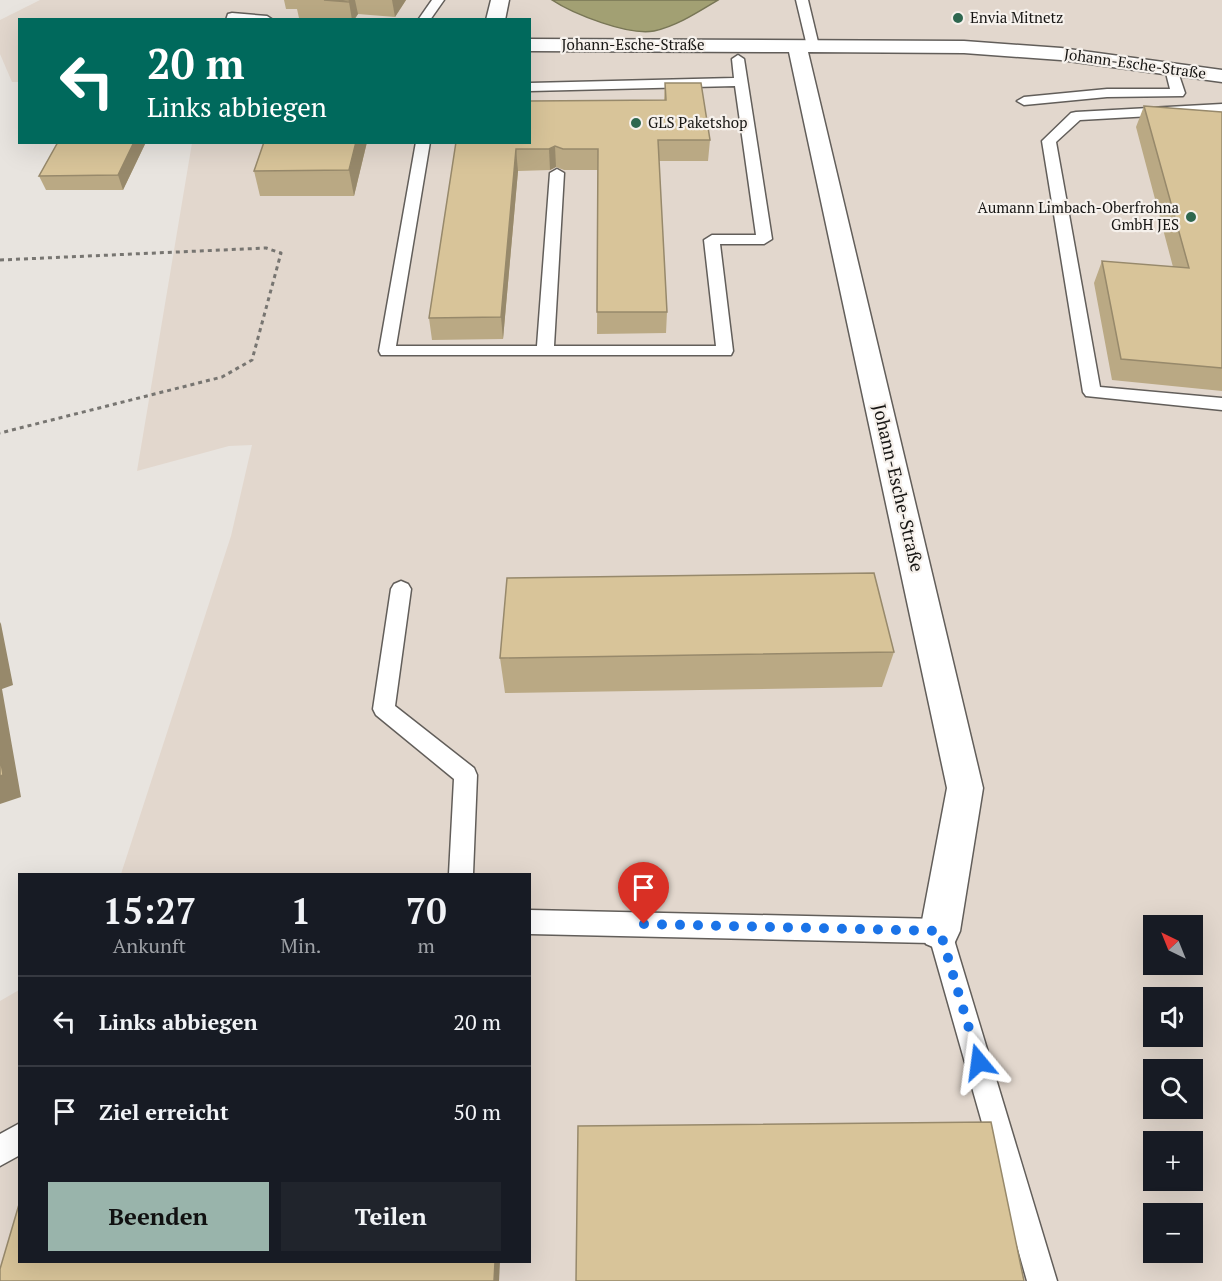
<!DOCTYPE html>
<html lang="de">
<head>
<meta charset="utf-8">
<style>
	:root { --surface:#171b24; --page:#20242c; --text:#f1f3f6; --muted:#9ea1a6; --line:#363941; --accent:#99b4ab }
	body { margin:0; font-family:"PT Serif",serif; background:var(--page); color:var(--text); height:100vh; display:flex; flex-direction:column; font-size:22px; white-space:nowrap }
	* { box-sizing:border-box; margin:0 }
	p { font-size:20px; color:var(--muted) }
	.icon { flex:none; width:33px; height:33px; fill:none; stroke:currentColor; stroke-width:2; stroke-linecap:round; stroke-linejoin:round }
	.map { position:relative; flex:1; overflow:hidden }
	.side { position:absolute; left:18px; top:873px; width:513px; height:390px; display:flex; flex-direction:column; background:var(--surface); border-radius:0px; box-shadow:0 6px 24px #0002 }
	.side>* { flex:none }
	.top-card { position:absolute; left:18px; top:18px; width:513px; height:126px; border-radius:0px; box-shadow:0 6px 24px #0002; background:#00695c; color:#fff; overflow:hidden }
	.needle { width:39px; rotate:317deg }
	.buttons { position:absolute; left:1143px; top:915px; display:grid; gap:12px }
	.buttons a { display:grid; place-items:center; width:60px; height:60px; border-radius:0px; background:var(--surface); box-shadow:0 6px 24px #0002; font-size:30px }
	.pin { position:absolute; display:grid; place-items:center; width:51px; height:51px; color:#fff; margin:-62px -26px; border-radius:50% 50% 50% 0; rotate:-45deg; box-shadow:0 0 6px #0007 }
	.pin .icon { rotate:45deg }
	.me { position:absolute; width:66px; margin:-33px; rotate:344deg; stroke-linejoin:round; filter:drop-shadow(0 0 4px #0008) }
	.turn { display:flex; align-items:center; gap:21px; height:126px; padding:0 30px; font-size:27px }
	.turn .icon { width:78px; height:78px; stroke-width:2.5 }
	.turn b { display:block; font-size:42px; line-height:51px }
	.eta { display:flex; justify-content:space-evenly; align-items:center; height:102px; text-align:center }
	.eta b { font-size:36px; font-weight:700; line-height:42px }
	.button { display:flex; gap:12px; margin-top:auto; padding:12px 30px }
	.button a { flex:1; height:69px; border-radius:0px; background:var(--accent); color:#111; font-size:24px; font-weight:700; line-height:69px; text-align:center }
	.button a+a { background:var(--page); color:var(--text) }
	ul { padding:0; list-style:none }
	li { display:flex; align-items:center; gap:18px; height:90px; padding:0 30px; border-top:2px solid var(--line) }
	li div { flex:1 }
	li b { display:block; font-size:22px }
	li em { font-style:normal }
	.map>svg:first-child { display:block }
	.built { fill:#e2d7cd; fill-rule:evenodd }
	.water { fill:#a2a073; stroke:#787656; stroke-width:1.5 }
	.lines { fill:none; stroke-linecap:round; stroke-linejoin:round }
	.service-casing { stroke:#625e5a; stroke-width:3 }
	.minor-casing { stroke:#625e5a; stroke-width:3 }
	.path { stroke:#777571; stroke-width:3; stroke-dasharray:4 4; stroke-linecap:butt }
	.service { fill:#fff; fill-rule:evenodd }
	.minor { fill:#fff; fill-rule:evenodd }
	.wall { fill:#baa984 }
	.shaded-wall { fill:#97896b }
	.building { fill:#d8c499; stroke:#97896b; stroke-width:1.5 }
	.route { stroke:#1a73e8; stroke-width:10; stroke-dasharray:0 18 }
	.poi-dot { fill:#2e674f; stroke:#f6f1ec; stroke-width:2 }
	.labels { text-anchor:middle; stroke-width:4.5; stroke-linejoin:round; paint-order:stroke }
	.far-poi-label { font-size:15px; fill:#161513; stroke:#f6f1ec; text-anchor:start }
	.far-street-label { font-size:15px; fill:#161513; stroke:#f6f1ec }
	.street-label { font-size:18px; fill:#161513; stroke:#f6f1ec }
</style>
</head>
<body>
<div class="map">
<svg width="1222" height="1281" viewBox="0 0 1222 1281">
	<rect width="100%" height="100%" fill="#e8e4df"/>
	<path class="built" d="M40 0H1222V1281H0V1001L19 990 20 1262H530V874H121L231 536 252 445 229 446 137 471 192 143 530 142V20H20L19 82H12L0 54V20ZM1154 926H1192V964H1154ZM1154 998H1192V1036H1154ZM1154 1070H1192V1108H1154ZM1154 1142H1192V1180H1154ZM1154 1214H1192V1252H1154Z"/>
	<path class="water" d="M552 0H718C698 12 677 26 654 31 629 36 573 14 552 0Z"/>
	<g class="lines">
		<defs>
			<g id="service">
				<path d="M432 0H444L430 20H418Z"/>
				<path d="M796 0H808L819 46 817 49H809L807 46Z"/>
				<path d="M232 13 267 16 273 20H226L228 14Z"/>
				<path d="M738 55 744 59 772 239 764 244H720L733 351 731 355H381L379 351 416 142H430L396 346H537L550 173 557 169 564 173 554 346H716L704 240 712 235H756L735 86 530 91V83L734 78 732 59Z"/>
				<path d="M1171 65 1177 69 1185 93 1183 96 1107 97 1024 105 1017 101 1024 97 1107 89H1170L1165 69Z"/>
				<path d="M1222 104V112L1080 120 1056 142 1100 387 1222 398V410L1086 396 1083 392 1042 141 1071 113 1076 112Z"/>
				<path d="M401 581 408 584 411 589 395 706 474 768 477 775 473 874H449L454 779 376 715 373 709 391 589 394 584Z"/>
				<path d="M530 910 940 919 949 923 1057 1281H1027L931 943 530 934Z"/>
				<path d="M20 1123V1155L0 1166V1134Z"/>
			</g>
			<g id="minor">
				<path d="M491 0H509L505 20H486Z"/>
				<path d="M530 39 964 41 1061 48 1222 70V82L1061 60 964 53 808 52 983 788 960 931 954 944 940 950 926 944 920 931 947 788 789 52 530 51Z"/>
			</g>
		</defs>
		<use href="#service" class="service-casing"/>
		<use href="#minor" class="minor-casing"/>
		<path class="path" d="M0 260 266 248 281 253 252 360 222 377 0 433"/>
		<use href="#service" class="service"/>
		<use href="#minor" class="minor"/>
	</g>
	<g class="wall">
		<path d="M284 0H406L395 17 358 14 354 20H323L299 18 297 9H286Z"/>
		<path d="M665 83 710 140 708 161H659L667 312 666 333 597 334 598 170H564L556 167 550 170 518 171 503 339 432 340 429 318 456 142 664 100Z"/>
		<path d="M1144 106 1222 112V391L1112 380 1094 283 1102 261 1173 267 1136 127Z"/>
		<path d="M58 142H146L123 190H46L39 176Z"/>
		<path d="M264 142H367L354 196H260L254 171Z"/>
		<path d="M894 652 882 687 505 693 500 658Z"/>
	</g>
	<g class="shaded-wall">
		<path d="M350 0H355L358 14 354 20H352L349 2Z"/>
		<path d="M392 0H406L395 17Z"/>
		<path d="M134 142H146L123 190 118 175Z"/>
		<path d="M356 142H367L354 196 349 170Z"/>
		<path d="M555 146 556 167 550 170 549 149Z"/>
		<path d="M516 149 518 171 503 339 501 317Z"/>
		<path d="M0 622 1 624 13 685 2 689 21 797 0 804Z"/>
		<path d="M495 1262H500L499 1281H494Z"/>
	</g>
	<g class="building">
		<path d="M324 0H350L349 2Z"/>
		<path d="M665 83H701L710 140H658L667 312H597L598 149H563L555 146 549 149H516L501 317 429 318 456 142H530V101L666 100Z"/>
		<path d="M1144 106 1222 112V368L1121 359 1102 261 1189 268Z"/>
		<path d="M58 142H134L118 175 39 176Z"/>
		<path d="M264 142H356L349 170 254 171Z"/>
		<path d="M874 573 894 652 500 658 507 578Z"/>
		<path d="M0 756 3 775 0 776Z"/>
		<path d="M991 1122 1024 1281H576L578 1126Z"/>
		<path d="M20 1201V1262H495L494 1281H0V1269Z"/>
	</g>
	<g class="lines">
		<path class="route" d="M644 924 940 931 979 1062"/>
	</g>
	<g class="poi-dot">
		<circle cx="958" cy="18" r="6"/>
		<circle cx="636" cy="123" r="6"/>
		<circle cx="1191" cy="217" r="6"/>
	</g>
	<g class="labels">
		<g class="far-poi-label">
			<text x="970" y="23">Envia Mitnetz</text>
			<text x="648" y="128">GLS Paketshop</text>
			<text x="1179" y="213" text-anchor="end">Aumann Limbach-Oberfrohna<tspan x="1179" dy="17">GmbH JES</tspan></text>
		</g>
		<g class="far-street-label">
			<text x="633" y="50">Johann-Esche-Straße</text>
			<text transform="translate(1135 64) rotate(8)" y="5">Johann-Esche-Straße</text>
		</g>
		<g class="street-label">
			<text transform="translate(898 488) rotate(77)" y="6">Johann-Esche-Straße</text>
		</g>
	</g>
</svg>
<div class="buttons">
<a><svg class="needle" viewBox="-14 -14 28 28"><path d="M0-13l5 13h-10z" fill="#e53935"/><path d="M0 13l5-13h-10z" fill="#9ea1a6"/></svg></a>
<a><svg class="icon" aria-label="sound" viewBox="0 0 24 24"><path d="M4 9h4l5-4v14l-5-4H4zM17 9q2 3 0 6"/></svg></a>
<a><svg class="icon" aria-label="search" viewBox="0 0 24 24"><circle cx="10" cy="10" r="6"/><path d="M15 15l6 6"/></svg></a>
<a>+</a>
<a>−</a>
</div>
<div class="pin" style="left:644px;top:924px;background:#d93025"><svg class="icon" aria-label="arrive" viewBox="0 0 24 24"><path d="M6 21V4h12l-3 4 3 4H6"/></svg></div>
<svg class="me" style="left:979px;top:1062px" viewBox="-20 -20 40 40"><path d="M0-17L14 15 0 8-14 15z" fill="#1a73e8" stroke="#fff" stroke-width="4"/></svg>
<div class="top-card">
<div class="turn"><svg class="icon" aria-label="left" viewBox="0 0 24 24"><path d="M17 20v-9H6M10 6l-5 5 5 5"/></svg><div><b>20 m</b>Links abbiegen</div></div>
</div>
<section class="side">
<div class="eta">
<div><b>15:27</b><p>Ankunft</p></div>
<div><b>1</b><p>Min.</p></div>
<div><b>70</b><p>m</p></div>
</div>
<ul>
<li><svg class="icon" aria-label="left" viewBox="0 0 24 24"><path d="M17 20v-9H6M10 6l-5 5 5 5"/></svg><div><b>Links abbiegen</b></div><em>20 m</em></li>
<li><svg class="icon" aria-label="arrive" viewBox="0 0 24 24"><path d="M6 21V4h12l-3 4 3 4H6"/></svg><div><b>Ziel erreicht</b></div><em>50 m</em></li>
</ul>
<div class="button"><a>Beenden</a><a>Teilen</a></div>
</section>
</div>
</body>
</html>
